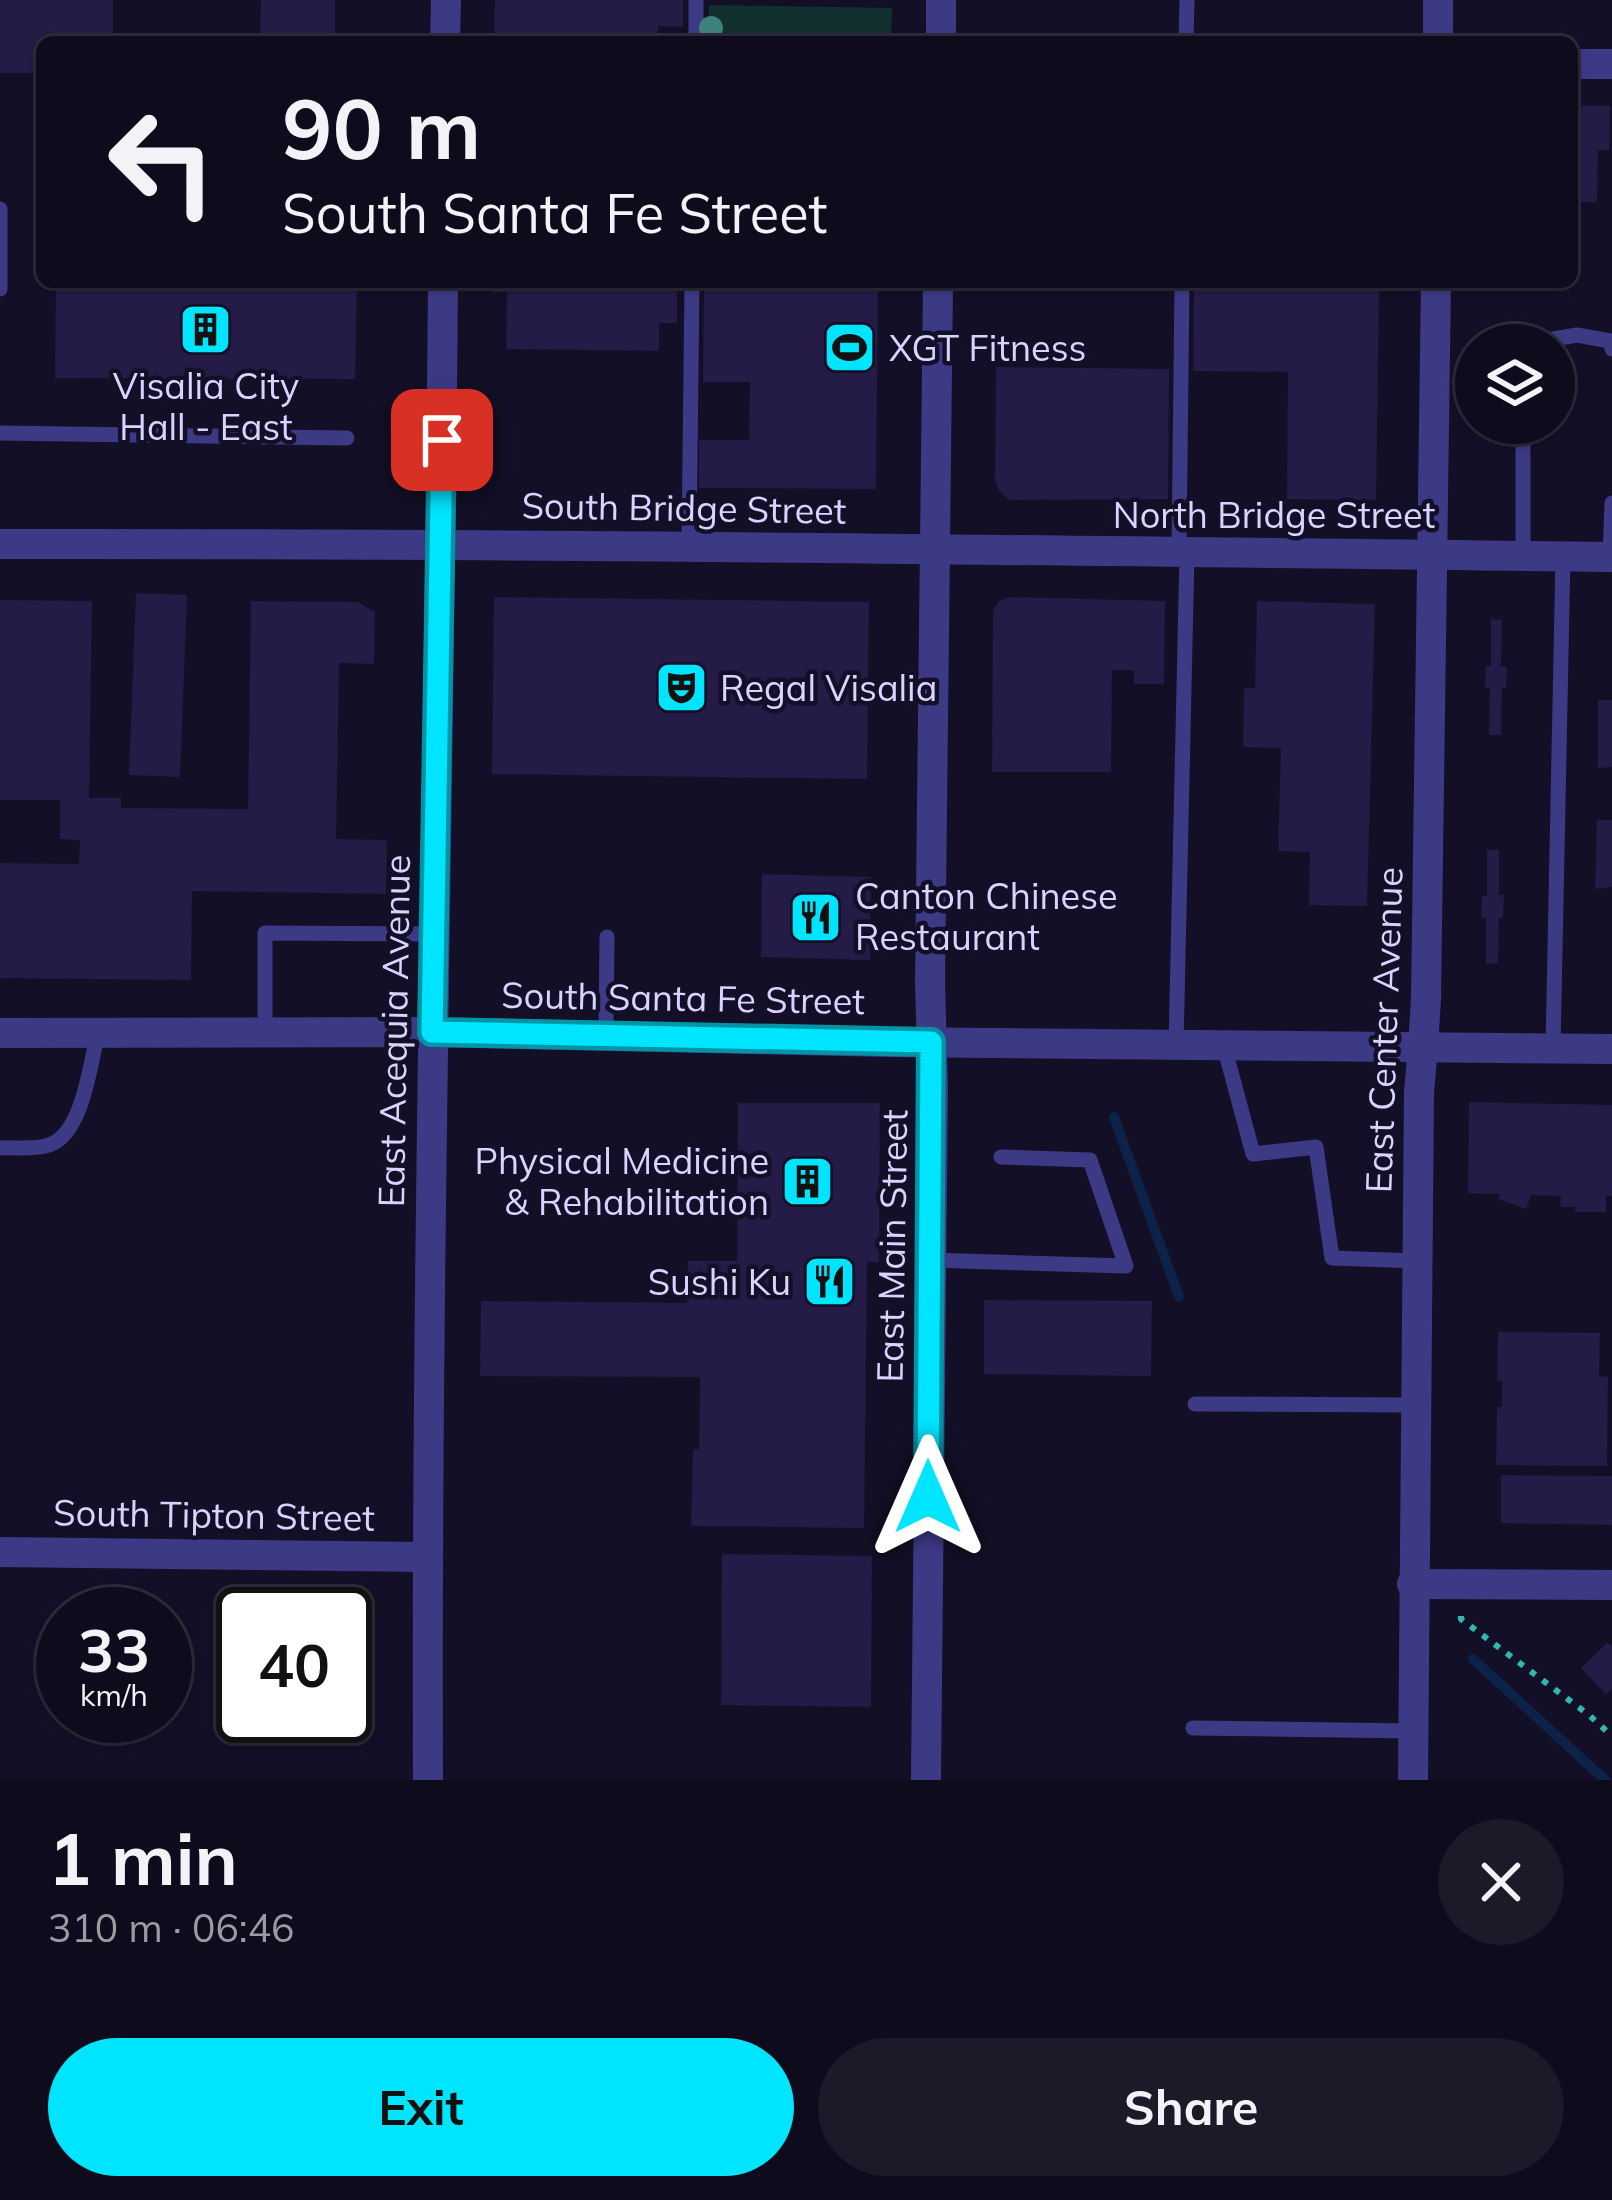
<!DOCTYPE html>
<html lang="en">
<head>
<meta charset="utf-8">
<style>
	:root { --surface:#0e0b1c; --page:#1c1929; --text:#f1f3f6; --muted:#9b9ba3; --line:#2e2b3b; --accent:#00e5ff }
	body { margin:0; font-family:Mulish,sans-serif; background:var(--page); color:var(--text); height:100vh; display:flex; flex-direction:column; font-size:45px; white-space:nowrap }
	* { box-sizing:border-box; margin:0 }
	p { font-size:39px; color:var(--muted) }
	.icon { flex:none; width:66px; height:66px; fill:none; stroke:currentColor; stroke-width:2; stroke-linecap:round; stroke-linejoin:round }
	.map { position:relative; height:1780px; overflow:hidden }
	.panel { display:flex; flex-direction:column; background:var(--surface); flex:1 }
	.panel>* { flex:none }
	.hud { position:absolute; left:36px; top:36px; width:1542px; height:252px; border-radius:18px; box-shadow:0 3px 9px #0004,0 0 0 3px var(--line); background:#0e0b1c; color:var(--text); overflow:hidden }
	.tools { position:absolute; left:1455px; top:324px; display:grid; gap:24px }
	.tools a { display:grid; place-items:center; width:120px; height:120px; border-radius:50%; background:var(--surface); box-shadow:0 3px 9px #0004,0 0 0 3px var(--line); font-size:60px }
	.speed { position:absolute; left:36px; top:1587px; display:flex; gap:24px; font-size:60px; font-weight:700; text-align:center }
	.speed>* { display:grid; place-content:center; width:156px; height:156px; border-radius:50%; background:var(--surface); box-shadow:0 3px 9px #0004,0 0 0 3px var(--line); line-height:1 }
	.speed small { font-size:30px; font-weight:400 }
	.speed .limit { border:6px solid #111; border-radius:18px; background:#fff; color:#111 }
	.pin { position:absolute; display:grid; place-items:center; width:102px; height:102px; color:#fff; margin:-51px; border-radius:24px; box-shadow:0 6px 18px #0006 }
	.me { position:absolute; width:132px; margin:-66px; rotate:0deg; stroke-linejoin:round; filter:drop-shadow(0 0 9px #0008) }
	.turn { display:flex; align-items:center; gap:42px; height:252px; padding:0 48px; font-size:54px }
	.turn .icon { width:156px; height:156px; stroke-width:2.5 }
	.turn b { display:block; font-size:84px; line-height:102px }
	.round { display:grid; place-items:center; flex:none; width:126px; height:126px; border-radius:63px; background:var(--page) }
	.summary { display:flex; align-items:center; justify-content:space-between; height:204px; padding:0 48px }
	h1 { font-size:72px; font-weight:700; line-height:90px }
	.cta { display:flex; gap:24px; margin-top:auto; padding:24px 48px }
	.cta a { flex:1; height:138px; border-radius:72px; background:var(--accent); color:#111; font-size:48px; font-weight:700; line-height:138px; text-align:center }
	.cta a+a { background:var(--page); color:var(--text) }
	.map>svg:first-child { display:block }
	.green { fill:#12302f }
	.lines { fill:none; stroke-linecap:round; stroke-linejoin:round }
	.stream { stroke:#0c2248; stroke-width:10 }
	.building { fill:#241b47 }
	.path { stroke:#2fb8b0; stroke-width:6; stroke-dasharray:6 9; stroke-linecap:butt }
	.service { stroke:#3d3a85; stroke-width:15 }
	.minor { stroke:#3d3a85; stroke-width:30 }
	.tertiary { stroke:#3d3a85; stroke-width:30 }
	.tree { fill:#3d827b }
	.route-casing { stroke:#0095a6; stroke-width:30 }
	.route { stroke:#00e5ff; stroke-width:21 }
	.labels { text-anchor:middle; stroke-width:9; stroke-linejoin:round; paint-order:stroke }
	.poi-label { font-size:36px; fill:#d9d4ff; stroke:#130f26; text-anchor:start }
	.street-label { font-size:36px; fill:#d9d4ff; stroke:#130f26 }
</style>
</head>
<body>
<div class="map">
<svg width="1612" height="1780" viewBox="0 0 1612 1780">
	<rect width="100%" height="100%" fill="#130f26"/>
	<path class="green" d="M709 5 892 8 891 42H708Z"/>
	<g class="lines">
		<g class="stream">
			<path d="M1114 1117 1179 1297"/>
			<path d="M1473 1659 1605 1780"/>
		</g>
	</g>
	<g class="building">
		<path d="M0 0H113V42H42V73H0Z"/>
		<path d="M261 0H335V42H260Z"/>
		<path d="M495 0H683V27L658 26V42H494Z"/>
		<path d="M1572 105 1610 106 1609 150H1598L1597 202H1572Z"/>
		<path d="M56 282H357L355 379 55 378Z"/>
		<path d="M492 282H677V323H659V351L506 349 507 292H492Z"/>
		<path d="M704 282H878L876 489 699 488V440H749L750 382H703Z"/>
		<path d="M1194 282H1379L1376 500 1287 499 1288 372 1193 371Z"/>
		<path d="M996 367 1169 369 1168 499 1009 500 999 491 995 480Z"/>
		<path d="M136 593 187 595 180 777 129 775Z"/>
		<path d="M494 597 869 602 867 779 492 774Z"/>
		<path d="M1009 597 1165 601 1164 684H1134V670H1112L1111 772H992L993 610 999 601Z"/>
		<path d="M0 600 92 601 89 798H121V808L248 809 251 601 358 602 375 612 374 664 339 663 336 839 387 840 386 894 192 891 191 980 0 978V863L79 864 80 840 60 839V800H0Z"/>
		<path d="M1257 601 1375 604 1367 906 1309 905 1310 852 1278 851 1281 748 1243 747 1244 688H1255Z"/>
		<path d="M1491 619 1502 620 1501 666 1507 667 1506 688H1502L1501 735H1489L1490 688H1485L1486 666H1491Z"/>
		<path d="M1598 700H1612V767L1598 768Z"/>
		<path d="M1597 820H1612V887L1595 889Z"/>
		<path d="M1487 850H1499V895H1504L1503 918H1499L1498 963 1486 964V918H1481L1482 896H1487Z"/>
		<path d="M762 874 871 877 870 960 761 957Z"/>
		<path d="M1469 1102 1612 1105V1196H1606V1212H1575V1207H1560L1561 1196 1531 1195 1526 1209 1498 1199 1500 1194 1468 1193Z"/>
		<path d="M738 1103H880L879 1262H867L864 1528 691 1526 693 1449H699L700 1377 480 1376 481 1301 687 1303 688 1261H737Z"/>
		<path d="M984 1300 1152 1301 1151 1376 984 1374Z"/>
		<path d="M1498 1332 1600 1333 1599 1376 1608 1377 1607 1466 1496 1465 1497 1407H1502V1381H1497Z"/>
		<path d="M1501 1475 1612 1476V1525L1501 1523Z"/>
		<path d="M722 1554 872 1556 871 1707 721 1705Z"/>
		<path d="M1607 1643 1612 1646V1688L1606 1694 1581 1668Z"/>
	</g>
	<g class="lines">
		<path class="path" d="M1461 1616V1619L1589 1715 1612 1736"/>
		<g class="service">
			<path d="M696 42V0"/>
			<path d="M1186 42 1187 0"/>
			<path d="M0 209V289"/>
			<path d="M1535 345 1536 342 1577 335 1610 341 1612 349"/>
			<path d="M1523 423V556"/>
			<path d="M0 433 347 438"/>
			<path d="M689 545 692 282"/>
			<path d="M1179 553 1182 282"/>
			<path d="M1610 557 1612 503"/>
			<path d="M265 1032V933L433 934"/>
			<path d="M606 1034 607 937"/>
			<path d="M1176 1046 1187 553"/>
			<path d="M1224 1046 1253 1154 1316 1147 1332 1258 1418 1261"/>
			<path d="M1553 1048 1563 556"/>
			<path d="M0 1148C15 1147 35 1150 49 1145 83 1134 90 1064 98 1033"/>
			<path d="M930 1260 1126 1266 1090 1160 1001 1157"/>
			<path d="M1195 1404 1416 1405"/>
			<path d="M1193 1728 1413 1731"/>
		</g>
		<g class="minor">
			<path d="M445 42 446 0"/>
			<path d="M941 42V0"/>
			<path d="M1572 64H1612"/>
			<path d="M0 544C537 543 1075 551 1612 557"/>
			<path d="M0 1552 427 1557"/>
			<path d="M1412 1584 1612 1585"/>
			<path d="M428 1780C426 1281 439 781 443 282"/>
			<path d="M1413 1780 1419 1092 1423 1047"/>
		</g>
		<g class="tertiary">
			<path d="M1438 42V0"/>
			<path d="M0 1033 432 1032 889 1042 1612 1049"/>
			<path d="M1423 1047 1426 999 1436 282"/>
			<path d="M926 1780 933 1087 930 982 938 282"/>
		</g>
	</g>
	<circle class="tree" cx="711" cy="28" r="12"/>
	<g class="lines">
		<defs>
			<path id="route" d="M442 440 432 1032 931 1042 928 1497"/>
		</defs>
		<use href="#route" class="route-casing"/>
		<use href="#route" class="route"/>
	</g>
	<defs>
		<symbol id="building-square" viewBox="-11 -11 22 22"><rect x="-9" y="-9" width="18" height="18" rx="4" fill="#00e5ff" stroke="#130f26"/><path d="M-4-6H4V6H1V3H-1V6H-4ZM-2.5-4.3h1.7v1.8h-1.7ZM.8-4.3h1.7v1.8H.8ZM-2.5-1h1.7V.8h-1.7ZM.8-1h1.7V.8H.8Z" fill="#111"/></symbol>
		<symbol id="stadium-square" viewBox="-11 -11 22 22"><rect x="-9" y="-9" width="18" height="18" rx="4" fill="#00e5ff" stroke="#130f26"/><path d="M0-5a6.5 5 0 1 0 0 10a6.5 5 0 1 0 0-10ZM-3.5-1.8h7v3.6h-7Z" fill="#111"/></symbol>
		<symbol id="theatre-square" viewBox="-11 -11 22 22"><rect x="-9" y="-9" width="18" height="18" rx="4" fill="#00e5ff" stroke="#130f26"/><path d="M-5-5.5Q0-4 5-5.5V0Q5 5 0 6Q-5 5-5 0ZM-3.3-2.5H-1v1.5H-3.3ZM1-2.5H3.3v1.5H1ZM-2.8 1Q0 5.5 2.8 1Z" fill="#111"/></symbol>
		<symbol id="restaurant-square" viewBox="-11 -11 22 22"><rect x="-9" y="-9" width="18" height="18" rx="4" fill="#00e5ff" stroke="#130f26"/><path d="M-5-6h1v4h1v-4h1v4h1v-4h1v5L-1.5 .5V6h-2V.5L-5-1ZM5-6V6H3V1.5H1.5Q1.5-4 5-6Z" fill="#111"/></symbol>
	</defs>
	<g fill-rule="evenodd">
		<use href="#building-square" x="176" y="300" width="59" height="59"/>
		<use href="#stadium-square" x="820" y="318" width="59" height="59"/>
		<use href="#theatre-square" x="652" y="658" width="59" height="59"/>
		<use href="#restaurant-square" x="786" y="888" width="59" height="59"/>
		<use href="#building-square" x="778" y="1152" width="59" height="59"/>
		<use href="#restaurant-square" x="800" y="1252" width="59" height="59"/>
	</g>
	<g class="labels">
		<g class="poi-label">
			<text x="889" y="361">XGT Fitness</text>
			<text x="206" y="399" text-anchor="middle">Visalia City<tspan x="206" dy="41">Hall - East</tspan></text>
			<text x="720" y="701">Regal Visalia</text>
			<text x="855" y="909">Canton Chinese<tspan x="855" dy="41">Restaurant</tspan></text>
			<text x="769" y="1174" text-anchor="end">Physical Medicine<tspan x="769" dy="41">&amp; Rehabilitation</tspan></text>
			<text x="791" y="1295" text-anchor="end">Sushi Ku</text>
		</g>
		<g class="street-label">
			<text transform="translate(684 508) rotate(1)" y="13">South Bridge Street</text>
			<text x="1274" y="528">North Bridge Street</text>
			<text transform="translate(683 998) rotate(1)" y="13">South Santa Fe Street</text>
			<text transform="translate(1384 1030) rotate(-88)" y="13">East Center Avenue</text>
			<text transform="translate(394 1031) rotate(-89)" y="13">East Acequia Avenue</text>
			<text transform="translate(892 1246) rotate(-89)" y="13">East Main Street</text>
			<text transform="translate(214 1515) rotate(1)" y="13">South Tipton Street</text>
		</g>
	</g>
</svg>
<div class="tools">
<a><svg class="icon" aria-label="layers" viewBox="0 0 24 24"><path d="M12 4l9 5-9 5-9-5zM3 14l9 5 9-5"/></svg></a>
</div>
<div class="speed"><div>33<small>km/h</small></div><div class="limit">40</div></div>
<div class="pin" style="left:442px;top:440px;background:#d93025"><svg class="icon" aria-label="arrive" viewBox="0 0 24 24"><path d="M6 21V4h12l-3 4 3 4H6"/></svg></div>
<svg class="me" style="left:928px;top:1497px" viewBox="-20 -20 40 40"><path d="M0-17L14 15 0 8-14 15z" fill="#00e5ff" stroke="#fff" stroke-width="4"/></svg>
<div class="hud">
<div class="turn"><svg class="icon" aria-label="left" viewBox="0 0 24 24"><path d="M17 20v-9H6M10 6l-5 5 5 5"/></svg><div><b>90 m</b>South Santa Fe Street</div></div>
</div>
</div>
<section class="panel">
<div class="summary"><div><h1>1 min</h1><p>310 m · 06:46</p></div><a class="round"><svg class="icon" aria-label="close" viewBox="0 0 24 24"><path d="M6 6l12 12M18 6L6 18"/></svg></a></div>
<div class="cta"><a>Exit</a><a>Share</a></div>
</section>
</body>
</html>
